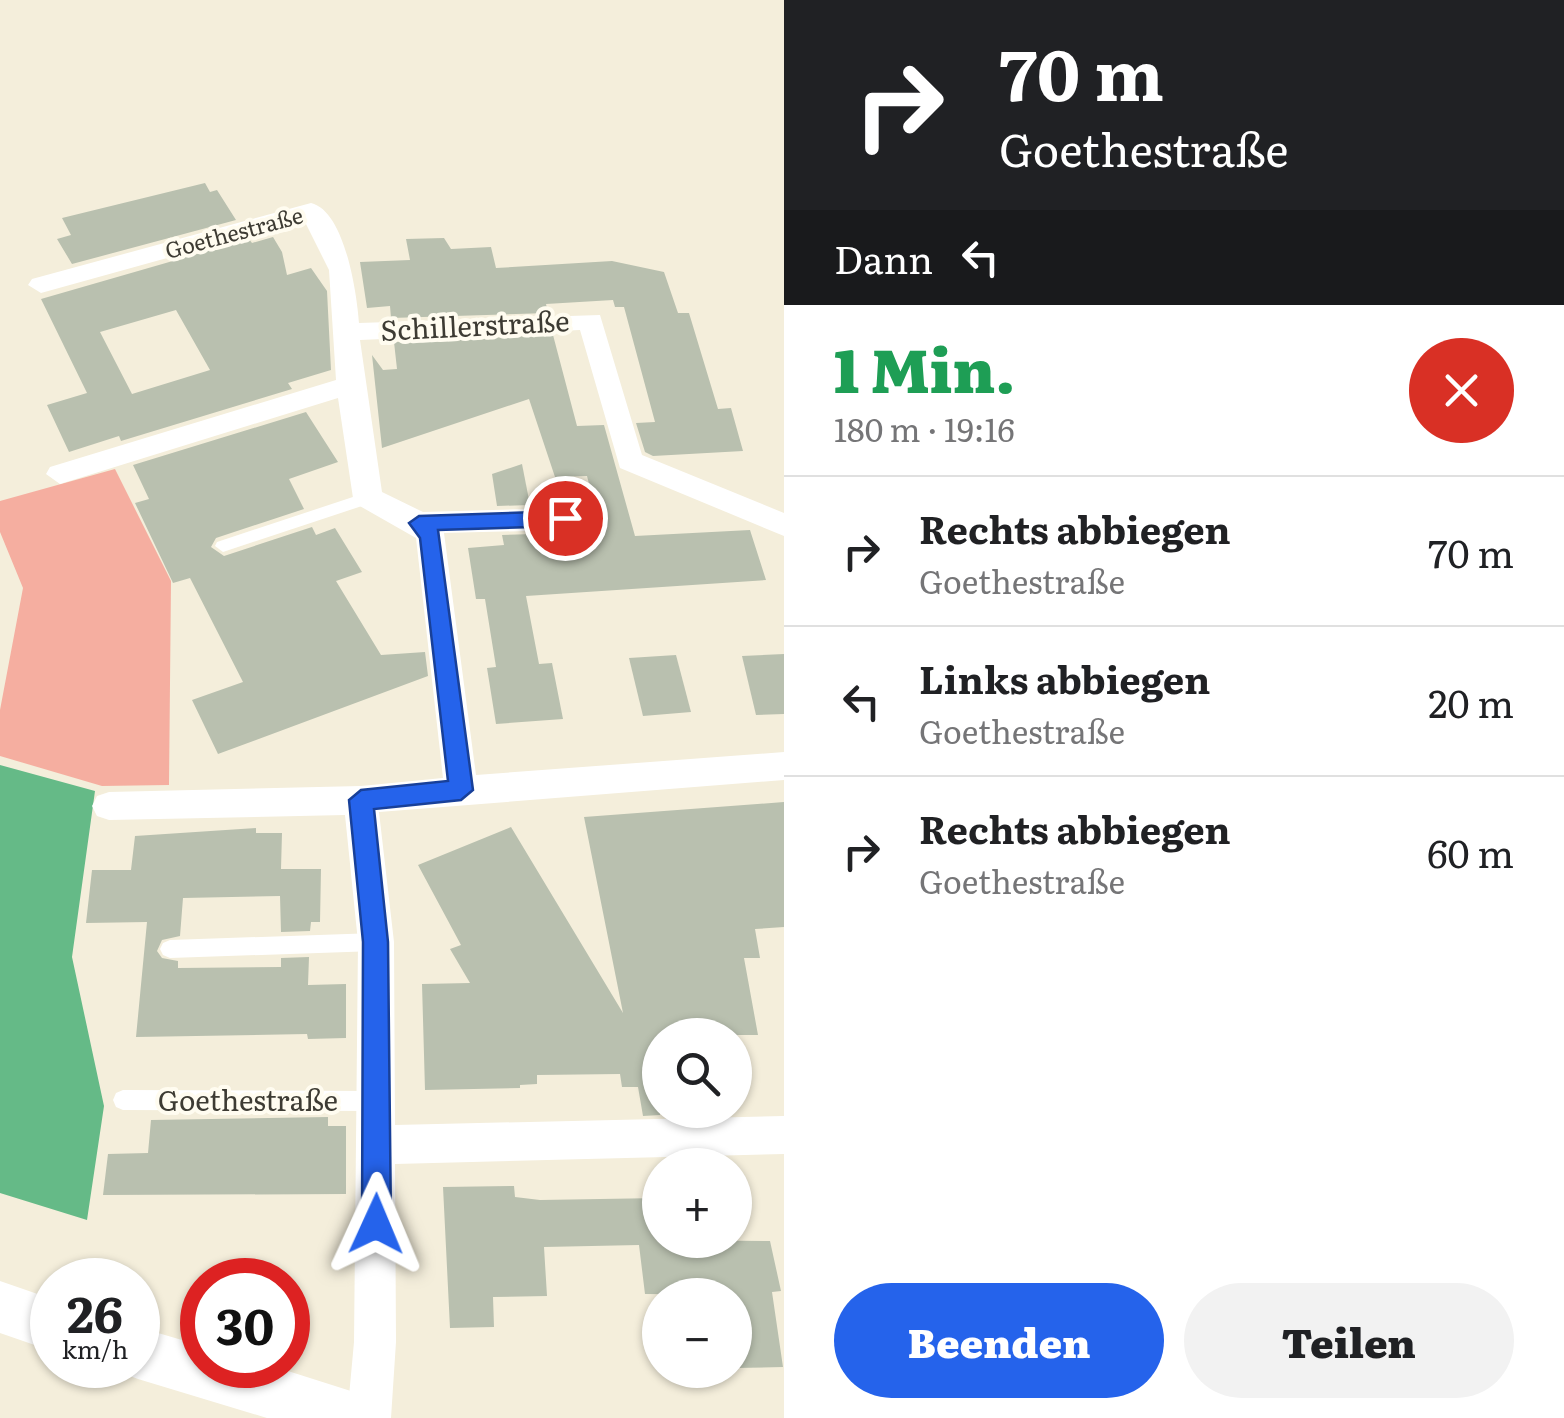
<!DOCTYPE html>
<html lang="de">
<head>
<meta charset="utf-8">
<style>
	:root { --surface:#fff; --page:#f2f2f2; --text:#202124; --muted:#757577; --line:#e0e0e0; --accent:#2563eb }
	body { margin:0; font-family:Literata,serif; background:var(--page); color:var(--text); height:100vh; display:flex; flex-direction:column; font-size:38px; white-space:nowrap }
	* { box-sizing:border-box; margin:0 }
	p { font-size:32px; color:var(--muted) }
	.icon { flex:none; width:55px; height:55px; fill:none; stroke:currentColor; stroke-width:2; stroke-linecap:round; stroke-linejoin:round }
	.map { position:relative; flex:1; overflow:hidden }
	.side { display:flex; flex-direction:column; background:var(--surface); width:780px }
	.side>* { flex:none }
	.top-card { background:#202124; color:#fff; overflow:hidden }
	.controls { position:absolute; left:642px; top:1018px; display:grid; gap:20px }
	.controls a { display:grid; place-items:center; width:110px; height:110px; border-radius:50%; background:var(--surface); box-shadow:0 2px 8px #0004; font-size:50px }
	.speed { position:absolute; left:30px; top:1258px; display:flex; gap:20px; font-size:50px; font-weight:700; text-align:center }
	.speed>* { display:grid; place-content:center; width:130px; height:130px; border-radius:50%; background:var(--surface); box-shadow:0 2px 8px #0004; line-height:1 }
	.speed small { font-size:25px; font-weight:400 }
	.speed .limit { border:15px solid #d22; background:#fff; color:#111 }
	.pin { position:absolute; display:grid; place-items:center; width:85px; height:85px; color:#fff; margin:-42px; border:5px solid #fff; border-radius:50%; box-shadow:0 2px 10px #0007 }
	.me { position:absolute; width:110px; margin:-55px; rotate:1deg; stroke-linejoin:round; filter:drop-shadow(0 0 8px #0008) }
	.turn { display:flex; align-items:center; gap:35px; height:210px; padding:0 50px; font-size:45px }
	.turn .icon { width:130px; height:130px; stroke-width:2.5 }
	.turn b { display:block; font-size:70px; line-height:85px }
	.then { display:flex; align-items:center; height:95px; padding:0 50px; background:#0003; gap:20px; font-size:38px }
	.round { display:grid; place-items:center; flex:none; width:105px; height:105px; border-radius:52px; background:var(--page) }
	.overview { display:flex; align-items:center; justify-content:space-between; height:170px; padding:0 50px }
	h1 { font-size:60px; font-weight:800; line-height:75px; color:#1e9e55 }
	.action { display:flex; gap:20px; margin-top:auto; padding:20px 50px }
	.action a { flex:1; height:115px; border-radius:60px; background:var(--accent); color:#fff; font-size:40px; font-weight:800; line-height:115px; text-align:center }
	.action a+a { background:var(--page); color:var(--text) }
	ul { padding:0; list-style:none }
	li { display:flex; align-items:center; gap:30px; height:150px; padding:0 50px; border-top:2px solid var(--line) }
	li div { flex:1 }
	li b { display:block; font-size:38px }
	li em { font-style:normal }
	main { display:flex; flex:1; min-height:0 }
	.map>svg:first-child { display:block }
	.green { fill:#f5aea0 }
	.water { fill:#65ba87 }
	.building { fill:#b9c0af; fill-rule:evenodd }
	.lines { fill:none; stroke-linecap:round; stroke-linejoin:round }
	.service { fill:#fff; fill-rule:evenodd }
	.minor { fill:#fff; fill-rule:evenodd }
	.tertiary { fill:#fff; fill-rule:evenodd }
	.route { fill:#2563eb; stroke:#184099; stroke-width:2.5 }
	.labels { text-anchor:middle; stroke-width:8; stroke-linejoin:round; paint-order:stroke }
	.far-street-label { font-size:22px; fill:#3d3b33; stroke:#fffcf0 }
	.street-label { font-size:28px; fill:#3d3b33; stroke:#fffcf0 }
</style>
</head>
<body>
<main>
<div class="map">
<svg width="784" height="1418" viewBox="0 0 784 1418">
	<rect width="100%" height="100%" fill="#f4eedb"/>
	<path class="green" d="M115 469 171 581 169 785 102 786 0 756V710L23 588 0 532V501Z"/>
	<path class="water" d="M0 765 95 791 72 957 104 1106 87 1220 0 1193Z"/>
	<g class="building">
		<path d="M205 183 210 192 217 190 236 220 72 264 57 239 71 235 62 218Z"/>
		<path d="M273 237 282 252 287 275 311 268 327 291 331 370 288 383 292 389 121 441 119 436 69 452 47 405 87 393 41 299 249 239 252 243ZM176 310 210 370 132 394 100 332Z"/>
		<path d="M444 238 451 249 491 247 496 268 612 261 664 272 678 313H689L718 409 731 408 743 451 653 456 645 452 636 423 655 422 624 307H615L613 300 546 304 548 313 391 318 390 306 367 308 360 262 410 260 406 239Z"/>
		<path d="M553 335 577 426 604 425 635 536 750 530 766 580 526 596 539 664 552 663 563 719 496 724 487 668 496 667 485 599H476L468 548 504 545 502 535 535 534 537 543 603 539 587 476 555 477 529 399 382 448 372 355 383 370 397 369 394 342Z"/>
		<path d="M306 412 338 462 289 479 304 509 216 538 211 547 224 556 312 527 316 535 335 528 362 572 336 581 381 655 425 652 428 676 218 754 192 700 243 682 190 578 173 583 135 503 149 499 133 465Z"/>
		<path d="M522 464 530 505 497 506 492 474Z"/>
		<path d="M784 654V714L756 715 742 656Z"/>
		<path d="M676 655 691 712 643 716 629 658Z"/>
		<path d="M784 802V927L755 929 760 958H744L758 1035H660V1115L643 1116 638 1087H622L620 1074 537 1075V1084L520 1085V1088L425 1090 422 984 470 983 450 949 461 945 418 865 511 827 623 1013 584 817Z"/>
		<path d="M256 828V833H282L281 869H321L320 922H311L310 931 281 932 280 896 183 898 180 936 162 940 157 951 162 958 178 961V968L281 967V958L309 957 308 985 346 984V1038L308 1039 307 1034 136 1037 147 922 86 923 92 870H131L135 836Z"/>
		<path d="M328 1117V1126H346V1194L103 1195 108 1154 148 1153 151 1120Z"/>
		<path d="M514 1186 515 1197 540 1200 660 1198V1240L770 1241 781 1291 772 1292 783 1367 735 1368V1295L645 1294 639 1245 544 1247 547 1296 493 1297 494 1327 450 1328 443 1187Z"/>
	</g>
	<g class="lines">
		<g class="service">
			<path d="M368 492 374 494 376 498 374 502 223 552 215 546 217 542Z"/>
			<path d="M376 933 383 936 386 942 383 948 376 951 170 958 163 955 160 949 163 943 170 940Z"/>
			<path d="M123 1090 374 1091 381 1094 384 1101 381 1108 374 1111 123 1110 116 1107 113 1100 116 1093Z"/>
		</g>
		<path class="minor" d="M311 203C345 211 357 294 359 323L600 315 642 455 784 513V536L620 468 580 330 360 340 382 492 423 512 565 508 575 511 580 519 575 527 565 530 444 533 476 775 784 752V780L379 812 394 942 395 1125 784 1116V1154L395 1164 396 1342 391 1418H347L354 1342 358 942 345 815 109 820 97 816 92 806 97 796 109 792 361 786 443 778 416 538 358 505 353 498 338 398 60 484 46 474 50 467 336 380 329 270 304 220 41 293 28 285 32 279Z"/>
		<g class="tertiary">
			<path d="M0 1281 52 1299V1351L0 1333Z"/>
			<path d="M138 1327 202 1346V1365H269L376 1399 384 1418H267L138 1379 119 1372 117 1365H138Z"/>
		</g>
	</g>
	<path class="route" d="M565 511 575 518 565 526 438 530 473 790 461 800 374 809 388 942 391 1224 386 1234 376 1238 366 1234 362 1224 363 942 349 800 361 790 448 781 420 538 409 523 419 516Z"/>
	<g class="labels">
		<g class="far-street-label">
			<text transform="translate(234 233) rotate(-15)" y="8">Goethestraße</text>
		</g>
		<g class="street-label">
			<text transform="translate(475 326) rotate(-3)" y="10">Schillerstraße</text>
			<text x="248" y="1111">Goethestraße</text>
		</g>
	</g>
</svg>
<div class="controls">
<a><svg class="icon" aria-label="search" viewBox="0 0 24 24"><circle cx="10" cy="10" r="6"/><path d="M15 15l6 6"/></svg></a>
<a>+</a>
<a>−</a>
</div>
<div class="speed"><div>26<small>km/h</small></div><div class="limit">30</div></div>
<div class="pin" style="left:565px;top:518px;background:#d93025"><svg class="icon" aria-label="arrive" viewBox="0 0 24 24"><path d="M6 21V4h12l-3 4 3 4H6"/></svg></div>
<svg class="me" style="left:376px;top:1224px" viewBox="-20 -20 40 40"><path d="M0-17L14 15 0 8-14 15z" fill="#2563eb" stroke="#fff" stroke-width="4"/></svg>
</div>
<section class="side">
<div class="top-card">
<div class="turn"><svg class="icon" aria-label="right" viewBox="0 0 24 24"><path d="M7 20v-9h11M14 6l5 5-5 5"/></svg><div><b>70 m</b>Goethestraße</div></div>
<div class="then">Dann<svg class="icon" aria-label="left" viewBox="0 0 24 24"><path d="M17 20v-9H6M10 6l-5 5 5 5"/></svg></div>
</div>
<div class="overview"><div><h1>1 Min.</h1><p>180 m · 19:16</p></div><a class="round" style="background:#d93025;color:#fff"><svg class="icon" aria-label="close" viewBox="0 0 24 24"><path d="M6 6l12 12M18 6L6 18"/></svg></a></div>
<ul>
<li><svg class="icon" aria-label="right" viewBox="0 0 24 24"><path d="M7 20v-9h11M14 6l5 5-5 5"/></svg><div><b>Rechts abbiegen</b><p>Goethestraße</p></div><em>70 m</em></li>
<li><svg class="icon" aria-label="left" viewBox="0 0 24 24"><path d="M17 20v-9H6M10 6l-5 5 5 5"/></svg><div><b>Links abbiegen</b><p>Goethestraße</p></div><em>20 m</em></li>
<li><svg class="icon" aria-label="right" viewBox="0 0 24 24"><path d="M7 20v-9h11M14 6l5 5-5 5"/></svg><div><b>Rechts abbiegen</b><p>Goethestraße</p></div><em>60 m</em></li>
</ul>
<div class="action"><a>Beenden</a><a>Teilen</a></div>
</section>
</main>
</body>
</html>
